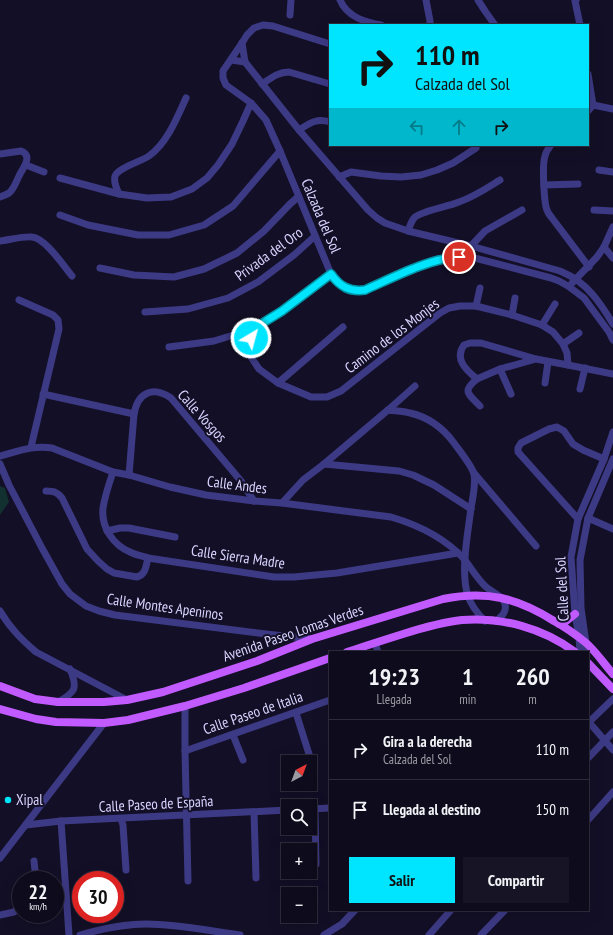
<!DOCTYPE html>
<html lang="es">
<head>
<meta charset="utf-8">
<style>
	:root { --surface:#0e0b1c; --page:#171425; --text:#f1f3f6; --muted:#9b9ba3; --line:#2e2b3b; --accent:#00e5ff }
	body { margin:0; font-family:"PT Sans Narrow",sans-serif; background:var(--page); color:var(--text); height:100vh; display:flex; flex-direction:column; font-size:15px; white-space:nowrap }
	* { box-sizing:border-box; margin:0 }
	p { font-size:13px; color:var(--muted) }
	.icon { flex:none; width:22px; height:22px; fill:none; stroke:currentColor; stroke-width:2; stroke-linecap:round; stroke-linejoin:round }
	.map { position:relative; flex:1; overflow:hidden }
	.sheet { position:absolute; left:329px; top:651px; width:260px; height:260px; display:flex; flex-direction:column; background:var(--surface); border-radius:0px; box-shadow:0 4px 16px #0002,0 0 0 1px var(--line) }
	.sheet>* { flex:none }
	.guide { position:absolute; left:329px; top:24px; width:260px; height:122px; border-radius:0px; box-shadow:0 4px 16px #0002,0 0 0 1px var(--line); background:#00e5ff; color:#111; overflow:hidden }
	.needle { width:26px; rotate:41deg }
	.controls { position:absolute; left:281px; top:755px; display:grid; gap:8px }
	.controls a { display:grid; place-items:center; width:36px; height:36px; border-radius:0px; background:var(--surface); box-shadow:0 4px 16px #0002,0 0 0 1px var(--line); font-size:20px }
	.speed { position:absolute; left:12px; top:871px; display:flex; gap:8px; font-size:20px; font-weight:700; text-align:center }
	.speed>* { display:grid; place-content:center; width:52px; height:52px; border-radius:50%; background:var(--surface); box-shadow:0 4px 16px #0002,0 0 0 1px var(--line); line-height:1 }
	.speed small { font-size:10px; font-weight:400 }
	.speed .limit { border:6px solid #d22; background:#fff; color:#111 }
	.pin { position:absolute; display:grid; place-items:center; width:34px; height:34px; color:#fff; margin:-17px; border:2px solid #fff; border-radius:50%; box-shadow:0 1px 4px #0007 }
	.me { position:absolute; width:44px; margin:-22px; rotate:37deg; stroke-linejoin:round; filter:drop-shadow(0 0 3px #0008) }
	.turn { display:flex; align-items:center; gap:14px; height:84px; padding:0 20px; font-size:18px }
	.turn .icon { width:52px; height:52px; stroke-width:2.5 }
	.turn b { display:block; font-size:28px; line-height:34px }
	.lanes { display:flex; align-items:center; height:38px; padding:0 20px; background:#0003; justify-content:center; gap:20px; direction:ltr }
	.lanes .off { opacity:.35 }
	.eta { display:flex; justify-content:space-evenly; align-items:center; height:68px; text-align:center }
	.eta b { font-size:24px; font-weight:600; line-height:28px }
	.action { display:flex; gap:8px; margin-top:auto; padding:8px 20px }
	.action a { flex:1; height:46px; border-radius:0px; background:var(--accent); color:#111; font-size:16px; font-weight:600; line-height:46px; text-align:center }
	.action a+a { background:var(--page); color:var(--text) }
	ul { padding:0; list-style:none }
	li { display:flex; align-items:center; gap:12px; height:60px; padding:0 20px; border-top:1px solid var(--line) }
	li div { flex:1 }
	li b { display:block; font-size:15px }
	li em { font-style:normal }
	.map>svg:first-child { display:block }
	.green { fill:#12302f }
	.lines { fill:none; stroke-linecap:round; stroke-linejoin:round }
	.minor { stroke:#3d3a85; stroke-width:7 }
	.major { stroke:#c25bff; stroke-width:8 }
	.route-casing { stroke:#0095a6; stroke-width:10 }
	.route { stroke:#00e5ff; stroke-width:7 }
	.poi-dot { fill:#00e5ff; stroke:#130f26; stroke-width:1.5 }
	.labels { text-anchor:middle; stroke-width:4; stroke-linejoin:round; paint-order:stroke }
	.street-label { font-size:15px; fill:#d9d4ff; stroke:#130f26 }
	.poi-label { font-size:15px; fill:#d9d4ff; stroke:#130f26; text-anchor:start }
</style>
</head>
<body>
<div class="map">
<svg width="613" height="935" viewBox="0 0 613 935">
	<rect width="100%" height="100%" fill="#130f26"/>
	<path class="green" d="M0 486 5 488 9 502 0 515Z"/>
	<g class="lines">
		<g class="minor">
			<path d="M340 0C347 17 365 22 381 25"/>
			<path d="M426 0 430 21V25"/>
			<path d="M478 0 485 11 495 25"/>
			<path d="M576 0 575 1 580 25"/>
			<path d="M290 15 291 0"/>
			<path d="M242 43 245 62"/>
			<path d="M330 44 273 26 263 25 254 28 247 35 242 43 223 71V78L226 85 251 103 266 120 280 151 331 274C340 287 350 292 365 290L419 266 448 257H471L551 278 559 281 568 286 584 298 609 332 613 340"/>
			<path d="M231 60 245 62 299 130 368 210 377 218 385 223 408 231 471 246 560 271C572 276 585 285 593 295 601 304 607 314 613 324"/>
			<path d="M588 74 593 105 588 111"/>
			<path d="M262 84C271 78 278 72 289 72L330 84"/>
			<path d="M593 105 613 109"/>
			<path d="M299 130C310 123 316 118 330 122"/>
			<path d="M551 145C548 149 546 151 545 156 542 165 544 197 546 207 547 211 549 215 552 218L589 267"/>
			<path d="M0 154 21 151C34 156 22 169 19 176 16 182 14 189 9 193 6 195 3 196 0 197"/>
			<path d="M26 165 44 172"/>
			<path d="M599 170 613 172"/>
			<path d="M339 177 351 172 381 176 401 177 421 175 437 170 453 163 476 148"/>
			<path d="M60 178 119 194 147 198 171 197 192 189 207 178 218 165 232 144 243 121 251 103"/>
			<path d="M544 185 578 184"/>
			<path d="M119 194C117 189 113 182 115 176 118 168 142 161 149 156 167 143 177 118 186 98"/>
			<path d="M594 210 613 211"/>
			<path d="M60 215 88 225 138 235H169L204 225 233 206 280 151"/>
			<path d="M408 231C410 226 411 221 415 217 424 210 447 207 459 202 474 197 487 188 500 180"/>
			<path d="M0 241C9 240 23 236 32 237 45 238 63 265 72 276"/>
			<path d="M471 246 485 231 522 210"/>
			<path d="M604 247 613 258"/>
			<path d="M100 268 134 275 174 277 204 269 237 253 264 231 290 204 298 197"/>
			<path d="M572 283 597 257 604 247 613 227"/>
			<path d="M19 300 53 315 58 320 59 329 31 447"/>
			<path d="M476 306 480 288"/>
			<path d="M145 312 188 309 228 298 258 282 294 255 315 236"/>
			<path d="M512 315 515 298"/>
			<path d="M542 325 555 304"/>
			<path d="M253 329 249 347 251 357 259 369 278 383 311 397H327L341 391 440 313 449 308 460 306H476L512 315 542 325 553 332 563 344 567 353 568 365"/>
			<path d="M563 344 579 333"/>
			<path d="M169 347 214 341 253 329 282 311 331 274"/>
			<path d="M536 359 500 369 477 379C466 370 454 359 464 345L470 343H481L536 359 568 365 613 374"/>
			<path d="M500 369 511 394"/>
			<path d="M477 379C461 392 469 394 480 406"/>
			<path d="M278 383 343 327"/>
			<path d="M545 383 548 362"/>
			<path d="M580 389 585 368"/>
			<path d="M43 394 134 414"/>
			<path d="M388 410C395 411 403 411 410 413 428 417 443 428 454 443 459 450 472 466 474 474 476 484 473 497 471 508 468 533 460 572 468 596 471 605 478 614 485 621"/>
			<path d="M0 456C19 451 33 445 52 448L113 472 129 475 170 487 206 495 254 501 282 503 391 517C418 525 445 538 464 559 471 568 477 578 485 586 492 593 508 597 505 610 504 615 500 618 496 621"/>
			<path d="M0 464 9 485 42 548 62 584 70 594 86 606 99 611 115 615 266 634 312 639"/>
			<path d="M324 464 399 471 413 475 434 485 471 509"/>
			<path d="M113 472C109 484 105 495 103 508 101 527 113 545 130 552 136 555 142 556 148 558L274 577H294L337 573 458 553"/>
			<path d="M474 473 536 546"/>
			<path d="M129 475 134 414C138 392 153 386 171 398L241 481 254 501"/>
			<path d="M46 491C54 491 57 492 62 498L87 549 98 561 107 569 114 573 137 577C146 575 146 565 148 558"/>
			<path d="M282 503 303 480 324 464 388 410 415 386"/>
			<path d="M588 518 613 529"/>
			<path d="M578 519 518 452V448L521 443 549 429 557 427 564 431 573 444 583 450 604 459"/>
			<path d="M107 531 120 528H129L175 537"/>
			<path d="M0 611C10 628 21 639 36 652L127 700"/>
			<path d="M375 643 378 652"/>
			<path d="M580 652 579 637 575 614 571 557 578 519 604 459 613 432"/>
			<path d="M586 652V643L581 608 580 560 588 518 613 459"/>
			<path d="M58 702C76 692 78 688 70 669"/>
			<path d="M185 706V751L188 881"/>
			<path d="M296 713 309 754"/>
			<path d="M588 721 613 750"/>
			<path d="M588 723 613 699"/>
			<path d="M233 735 243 760"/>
			<path d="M185 751 330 700"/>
			<path d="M588 758 613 732"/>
			<path d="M310 809 330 808"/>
			<path d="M315 809 316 864"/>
			<path d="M254 812 256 878"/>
			<path d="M121 819 123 825 126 870"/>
			<path d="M588 820 613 792"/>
			<path d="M61 821 69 935"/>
			<path d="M26 825 61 821 288 810"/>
			<path d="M0 858 104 723"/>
			<path d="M34 861 36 880"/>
			<path d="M0 915 14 912 21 905"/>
			<path d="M80 935C101 929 123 924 146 924 176 924 210 931 240 935"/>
			<path d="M324 935 342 924 355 910"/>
			<path d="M429 935 451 910"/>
			<path d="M481 935 505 910"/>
		</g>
		<g class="major">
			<path d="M559 624 565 622 575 614"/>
			<path d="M347 652C365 646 384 640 403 634 422 628 442 622 462 620 502 617 543 628 575 652"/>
			<path d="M588 663 613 689"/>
			<path d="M0 686 35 699 58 702H104L127 700 163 692 257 661 312 639 443 599C487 590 517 598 554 621 565 627 575 634 585 642 595 650 604 664 613 674"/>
			<path d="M0 709 36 719 56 722 104 723 128 720 185 706 244 688 330 658"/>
		</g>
	</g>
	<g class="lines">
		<defs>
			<path id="route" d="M251 338 253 329 282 311 331 274C340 287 350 292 365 290 392 278 430 258 459 257"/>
		</defs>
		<use href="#route" class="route-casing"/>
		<use href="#route" class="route"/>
	</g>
	<circle class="poi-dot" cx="8" cy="800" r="4"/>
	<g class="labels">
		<g class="street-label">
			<text transform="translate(321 216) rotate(67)" y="5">Calzada del Sol</text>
			<text transform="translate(269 254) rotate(-36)" y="5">Privada del Oro</text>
			<text transform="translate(392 336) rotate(-37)" y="5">Camino de los Monjes</text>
			<text transform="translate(202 416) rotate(48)" y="5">Calle Vosgos</text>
			<text transform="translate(237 485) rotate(7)" y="5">Calle Andes</text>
			<text transform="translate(238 557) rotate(8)" y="5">Calle Sierra Madre</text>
			<text transform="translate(562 589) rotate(-93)" y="5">Calle del Sol</text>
			<text transform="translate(165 607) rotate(8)" y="5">Calle Montes Apeninos</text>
			<text transform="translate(293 633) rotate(-19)" y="5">Avenida Paseo Lomas Verdes</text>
			<text transform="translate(253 713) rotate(-19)" y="5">Calle Paseo de Italia</text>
			<text transform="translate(156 804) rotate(-3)" y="5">Calle Paseo de España</text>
		</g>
		<g class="poi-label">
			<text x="16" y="805">Xipal</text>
		</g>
	</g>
</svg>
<div class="controls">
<a><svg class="needle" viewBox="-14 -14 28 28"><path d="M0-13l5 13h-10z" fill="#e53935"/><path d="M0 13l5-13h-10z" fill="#9b9ba3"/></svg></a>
<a><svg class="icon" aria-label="search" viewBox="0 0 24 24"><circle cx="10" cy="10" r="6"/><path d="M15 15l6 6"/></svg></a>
<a>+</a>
<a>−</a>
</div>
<div class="speed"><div>22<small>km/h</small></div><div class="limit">30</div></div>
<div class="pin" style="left:459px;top:257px;background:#d93025"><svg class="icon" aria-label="arrive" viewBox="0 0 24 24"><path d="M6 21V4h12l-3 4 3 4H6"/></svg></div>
<svg class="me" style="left:251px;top:338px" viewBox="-20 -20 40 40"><circle r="17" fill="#00e5ff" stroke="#fff" stroke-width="3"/><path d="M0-11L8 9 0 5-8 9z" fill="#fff"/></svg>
<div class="guide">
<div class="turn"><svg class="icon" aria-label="right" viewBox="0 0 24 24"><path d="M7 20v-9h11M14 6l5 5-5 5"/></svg><div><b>110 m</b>Calzada del Sol</div></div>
<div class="lanes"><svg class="icon off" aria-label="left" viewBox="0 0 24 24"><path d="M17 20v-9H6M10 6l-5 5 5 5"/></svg><svg class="icon off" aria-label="ahead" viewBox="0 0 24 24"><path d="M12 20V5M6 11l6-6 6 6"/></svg><svg class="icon" aria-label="right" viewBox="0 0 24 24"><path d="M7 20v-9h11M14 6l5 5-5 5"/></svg></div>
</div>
<section class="sheet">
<div class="eta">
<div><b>19:23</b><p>Llegada</p></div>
<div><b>1</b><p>min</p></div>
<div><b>260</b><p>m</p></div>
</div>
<ul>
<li><svg class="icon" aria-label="right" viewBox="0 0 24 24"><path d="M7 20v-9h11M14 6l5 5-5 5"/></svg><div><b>Gira a la derecha</b><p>Calzada del Sol</p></div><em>110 m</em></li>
<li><svg class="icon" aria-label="arrive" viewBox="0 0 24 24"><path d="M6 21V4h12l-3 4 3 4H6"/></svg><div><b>Llegada al destino</b></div><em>150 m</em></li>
</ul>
<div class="action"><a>Salir</a><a>Compartir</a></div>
</section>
</div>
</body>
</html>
